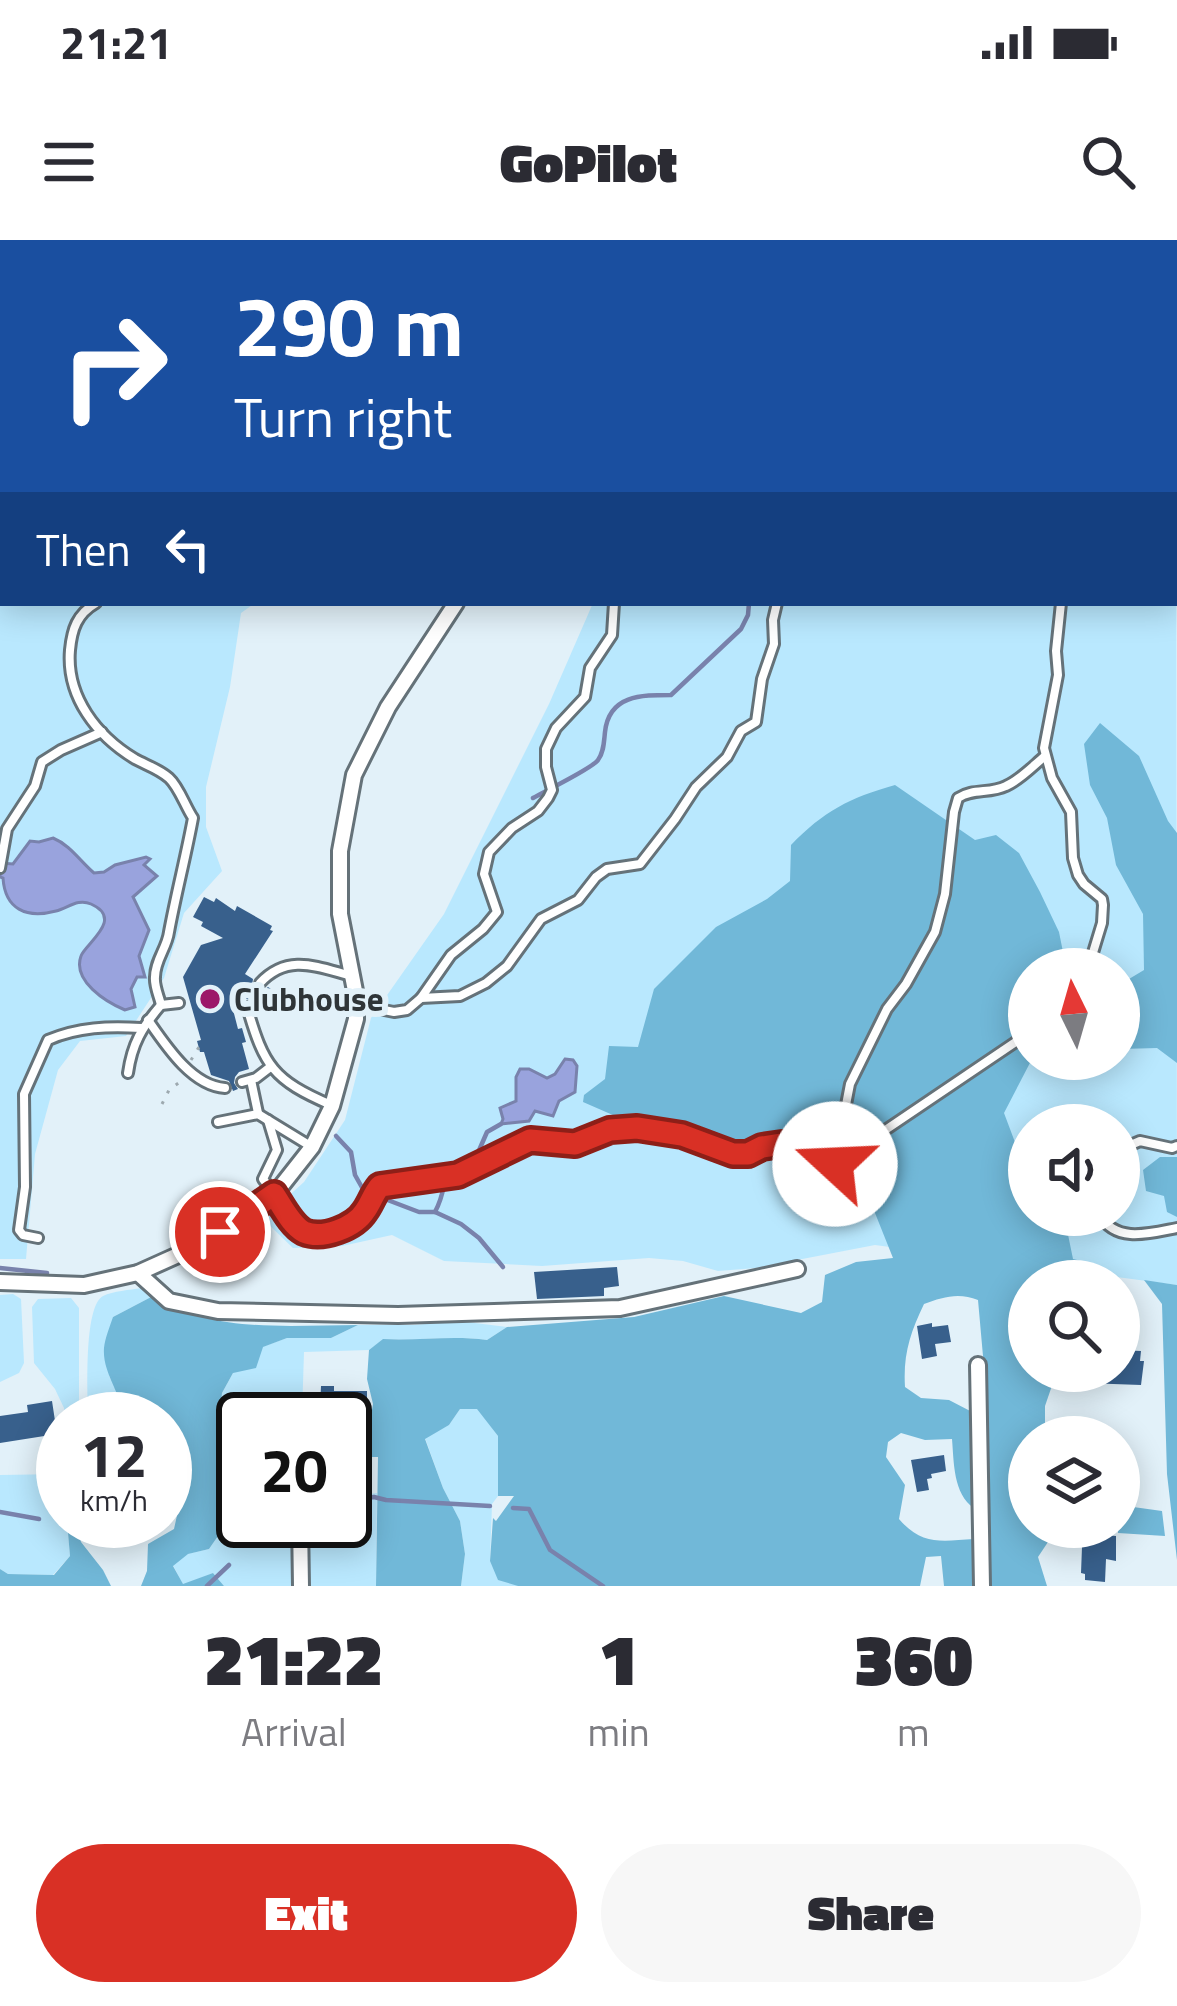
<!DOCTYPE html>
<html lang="en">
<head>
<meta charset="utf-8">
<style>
	:root { --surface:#fff; --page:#f7f7f7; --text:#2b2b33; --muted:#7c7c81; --accent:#d93025 }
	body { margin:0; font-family:"Titillium Web",sans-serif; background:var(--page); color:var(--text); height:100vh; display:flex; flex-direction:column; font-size:45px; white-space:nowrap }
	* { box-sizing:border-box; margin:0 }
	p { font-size:39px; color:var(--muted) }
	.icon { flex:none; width:66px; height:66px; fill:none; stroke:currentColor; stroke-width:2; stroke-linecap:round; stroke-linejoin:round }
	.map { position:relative; height:1346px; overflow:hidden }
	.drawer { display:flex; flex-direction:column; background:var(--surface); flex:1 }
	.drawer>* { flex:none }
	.top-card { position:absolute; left:0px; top:0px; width:1179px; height:366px; box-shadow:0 6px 30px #0003; background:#1a4fa0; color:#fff; overflow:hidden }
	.needle { width:78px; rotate:355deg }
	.buttons { position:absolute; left:1008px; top:708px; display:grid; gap:24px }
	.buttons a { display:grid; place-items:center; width:132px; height:132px; border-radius:50%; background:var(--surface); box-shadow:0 6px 30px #0003; font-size:60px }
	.speed { position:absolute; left:36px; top:1152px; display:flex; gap:24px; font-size:60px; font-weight:700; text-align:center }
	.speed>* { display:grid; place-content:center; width:156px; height:156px; border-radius:50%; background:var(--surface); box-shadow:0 6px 30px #0003; line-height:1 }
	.speed small { font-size:30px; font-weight:400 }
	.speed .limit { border:6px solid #111; border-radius:18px; background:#fff; color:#111 }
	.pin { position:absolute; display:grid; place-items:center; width:102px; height:102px; color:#fff; margin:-51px; border:6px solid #fff; border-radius:50%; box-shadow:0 3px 12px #0007 }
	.me { position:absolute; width:132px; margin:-66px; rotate:290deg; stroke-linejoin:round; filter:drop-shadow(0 0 9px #0008) }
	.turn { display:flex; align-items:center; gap:42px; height:252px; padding:0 36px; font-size:54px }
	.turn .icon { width:156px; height:156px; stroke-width:2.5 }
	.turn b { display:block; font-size:84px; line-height:102px }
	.then { display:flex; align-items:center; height:114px; padding:0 36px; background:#0003; gap:24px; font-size:45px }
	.eta { display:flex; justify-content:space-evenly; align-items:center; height:204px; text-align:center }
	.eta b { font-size:72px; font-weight:800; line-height:84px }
	.button { display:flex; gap:24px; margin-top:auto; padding:24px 36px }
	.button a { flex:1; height:138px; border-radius:72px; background:var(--accent); color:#fff; font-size:48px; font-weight:800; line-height:138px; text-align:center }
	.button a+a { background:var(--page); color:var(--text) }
	.status { display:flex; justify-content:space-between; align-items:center; height:84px; padding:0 60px; background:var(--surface); direction:ltr }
	.status svg { height:33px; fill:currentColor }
	header { display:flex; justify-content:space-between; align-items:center; height:156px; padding:0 36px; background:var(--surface); font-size:54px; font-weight:800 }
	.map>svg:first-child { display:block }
	.green { fill:#b9e8fe; fill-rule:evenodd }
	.forest { fill:#71b8d8 }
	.water { fill:#99a3dd; stroke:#7982ac; stroke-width:3 }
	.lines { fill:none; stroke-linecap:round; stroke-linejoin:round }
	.stream { stroke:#7982ac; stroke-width:4.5 }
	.building { fill:#38608c }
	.lane-casing { stroke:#657279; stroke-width:14 }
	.street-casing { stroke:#657279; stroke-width:20 }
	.path { stroke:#9da9af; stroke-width:3; stroke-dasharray:3 9; stroke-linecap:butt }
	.lane { stroke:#fff; stroke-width:8 }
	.street { stroke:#fff; stroke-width:14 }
	.route-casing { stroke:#8d1f18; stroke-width:30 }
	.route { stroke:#d93025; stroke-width:21 }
	.poi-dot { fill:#9c1769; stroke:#e2f1f9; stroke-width:4.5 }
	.labels { text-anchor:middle; stroke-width:12; stroke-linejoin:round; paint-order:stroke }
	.poi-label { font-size:33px; font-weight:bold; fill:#2f3538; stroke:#e2f1f9; text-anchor:start }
</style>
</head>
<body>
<div class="status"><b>21:21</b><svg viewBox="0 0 49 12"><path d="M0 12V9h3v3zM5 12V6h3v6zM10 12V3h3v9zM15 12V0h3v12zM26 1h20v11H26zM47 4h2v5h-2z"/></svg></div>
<header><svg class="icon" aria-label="menu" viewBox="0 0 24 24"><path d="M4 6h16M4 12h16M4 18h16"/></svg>GoPilot<svg class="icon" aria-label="search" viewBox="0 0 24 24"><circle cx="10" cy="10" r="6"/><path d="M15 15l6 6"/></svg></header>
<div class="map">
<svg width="1177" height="1346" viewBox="0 0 1177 1346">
	<rect width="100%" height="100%" fill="#e2f1f9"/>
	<g class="green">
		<path d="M1176 97 1177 1045 875 1005 756 1028 718 1031 683 1021 649 1018 542 1026 444 1021 392 995 342 1006 293 1008 263 979 304 942 345 880 371 778 444 674 549 464 593 363H1176ZM1029 729H1119V819H1029ZM1029 885H1119V975H1029Z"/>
		<path d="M0 293H3V363H255L241 373 230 447 206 547V587L222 631 184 673 164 738 126 796 80 801 58 830 35 914 26 1019H0Z"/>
		<path d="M141 1048 153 1056 113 1077 109 1136 123 1162 124 1179H88C88 1156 83 1067 103 1056 113 1051 130 1050 141 1048Z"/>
		<path d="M13 1054 21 1059 24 1123 19 1133 0 1142V1055Z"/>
		<path d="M71 1058 79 1068V1179H65L64 1168 55 1149 34 1123 32 1067 38 1059Z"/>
		<path d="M459 1081 507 1087 487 1100C452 1095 419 1101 384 1099L369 1110 304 1112 302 1175 220 1180 222 1153 233 1133 262 1107 287 1098H331L358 1085H414Z"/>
		<path d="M460 1169H478L498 1196V1256L492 1264 490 1321 518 1346H461L465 1314 460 1281 443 1248 425 1198 449 1185Z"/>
		<path d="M63 1234V1281H67L70 1316 53 1335 8 1334 0 1329V1235Z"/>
		<path d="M377 1253 376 1346H308V1281H345V1257Z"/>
		<path d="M298 1292V1346H224L213 1333 183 1345 173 1325 187 1314 209 1309 218 1296Z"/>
	</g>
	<g class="forest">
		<path d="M1100 483 1139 516 1168 581 1177 593V823L1157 808 1121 809 1119 806V745L1144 730 1143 674 1116 625 1107 578 1090 545 1084 504Z"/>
		<path d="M895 545 975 600 996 595 1019 613 1040 652 1059 692 1066 727 1065 729H1029V819H1032L1004 873 1025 929 1029 930V975H1064L1073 1019 1089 1023 1093 1041H1029V1131H1057L1045 1166V1197H1029V1287H1058L1038 1317 1047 1346H991L988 1172 978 1060C959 1052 942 1057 924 1064 910 1093 903 1115 905 1147L921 1158 949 1160 974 1173V1268C953 1254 954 1222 952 1199L925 1200 901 1193 888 1202 886 1217 905 1245 899 1279C922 1306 942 1301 974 1299L972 1346H944L941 1316 926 1317 920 1346H518L498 1340 490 1321 493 1278 496 1281 514 1256H498V1196L477 1169H460L449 1185 425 1199 443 1248 460 1281 465 1314 461 1346H376L378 1217H345V1186L370 1182 373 1164 367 1139 369 1110 383 1099C418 1101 452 1095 487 1100L507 1087 634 1077 724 1056 801 1073 822 1062 825 1035 856 1022 893 1018 875 973 859 945 791 899 752 902 739 909 674 883 647 876 622 879 583 862 584 855 605 839 609 806 638 807 654 749 716 687 767 659 790 641 791 605C824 571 849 558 895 545Z"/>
		<path d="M1160 917H1177V977L1167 972 1164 956 1146 951 1143 930Z"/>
		<path d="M1144 1040 1177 1045V1320L1167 1234 1162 1064Z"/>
		<path d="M153 1056C212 1094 291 1085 358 1085L331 1098H287L263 1107 256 1128 233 1133 222 1153 217 1204 223 1235 218 1296 209 1309 188 1314 173 1326 183 1344 213 1333 224 1346H141L147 1331 148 1304 174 1289 182 1253 170 1237 165 1179H124C122 1154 102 1133 104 1108 105 1098 110 1086 113 1077Z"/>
		<path d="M1119 1261 1126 1266 1162 1271 1165 1296 1118 1293Z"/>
		<path d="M67 1281H76L81 1302 103 1330 111 1346H0V1329L8 1334 54 1335 70 1316Z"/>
	</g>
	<g class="water">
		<path d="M53 598C70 605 80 621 94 633L104 632 115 625 146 617 150 619 144 625 157 636 133 657 149 690 139 716 145 737H137L131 749 135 767 125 770C106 762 72 741 81 716 85 704 125 679 91 664 78 658 68 668 56 671 26 679 5 669 3 638L0 637V623L13 624 30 601 39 602Z"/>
		<path d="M565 819 573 820 577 826 575 852 559 861 553 876 535 871 529 881 501 884 503 879 500 868 516 861V837L520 829H529L547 838 555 834Z"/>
	</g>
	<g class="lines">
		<g class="stream">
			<path d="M257 3 259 0"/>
			<path d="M533 558C545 551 593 528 598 520 604 512 604 501 605 492 609 455 641 455 671 455L741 389 748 375 749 363"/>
			<path d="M336 896 351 912 355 935 364 951 419 972H435L461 984 479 998 503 1027"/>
			<path d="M435 972C453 938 432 931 477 915L487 892 501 884"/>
			<path d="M0 1028 47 1033"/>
			<path d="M345 1261 374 1257 386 1260 490 1266"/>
			<path d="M513 1268 529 1269 550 1310 603 1346"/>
			<path d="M0 1272 39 1279"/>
			<path d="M207 1346 229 1325"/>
		</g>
	</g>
	<g class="building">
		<path d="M204 657 214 662 216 658 235 671 237 666 272 686 270 690 273 691 245 734 253 739 252 746 256 750 263 751 268 747 271 749 258 773 252 760 246 759 240 763 230 758 238 789 242 788 246 802 242 803 249 829 239 832 235 837 234 843 238 849 233 851 229 841 211 835 204 812H200L197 801 201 800 183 737 201 705 223 698 201 686 203 682 193 677Z"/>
		<path d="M617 1027 619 1046 604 1048V1056L537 1059 534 1032Z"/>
		<path d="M932 1083V1087L948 1085 951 1102 935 1104 937 1116 922 1119 917 1086Z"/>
		<path d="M1119 1110 1141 1111 1140 1121H1144L1141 1145 1085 1143 1086 1131H1119Z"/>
		<path d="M321 1146H334V1151H367V1168H352V1172H342V1168H320Z"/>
		<path d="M52 1161 57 1194 0 1203V1176L28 1172 27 1165Z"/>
		<path d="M944 1215 946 1231 931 1234 932 1238 927 1239 929 1250 917 1252 911 1220Z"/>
		<path d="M1079 1289 1103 1290 1104 1295 1116 1296V1321L1106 1319 1105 1342 1085 1340V1334L1081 1333 1082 1307H1077Z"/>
	</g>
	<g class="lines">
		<defs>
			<g id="lane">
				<path d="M425 0V3"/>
				<path d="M751 0 753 3"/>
				<path d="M344 3V0"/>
				<path d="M468 3 469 0"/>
				<path d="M911 3V0"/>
				<path d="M1176 239 1177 240"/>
				<path d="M0 315 3 314"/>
				<path d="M96 363C77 374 72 389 70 410 66 457 97 496 135 519 146 525 159 529 169 538 179 547 185 566 193 578 186 616 176 654 169 692 167 708 155 720 155 737 154 746 159 756 161 765"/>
				<path d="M1061 363 1056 411 1058 435 1044 508 1052 538 1071 572 1073 618 1078 635 1084 644 1102 659 1103 665 1102 683 1088 729"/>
				<path d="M0 628 7 589 35 546 42 522 61 510 102 492"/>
				<path d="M260 743C288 713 317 727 352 736"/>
				<path d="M356 756 374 761 384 770 394 772 407 770 421 758 460 756 486 743 507 726 541 679 578 660 596 637 607 629 640 624 675 579 696 547 727 517 741 491 756 482 762 439 774 404 773 380 777 363"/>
				<path d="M421 758 451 715 483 689 497 672 484 634 489 612 512 588 538 571 548 558 552 550 546 527V509L556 488 585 457 590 428 612 395 614 363"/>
				<path d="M247 767C264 826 273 840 331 865"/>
				<path d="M148 780C166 806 192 846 225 848"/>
				<path d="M128 833C132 804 142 787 161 765L179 763"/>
				<path d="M251 840 258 873"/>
				<path d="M242 842 256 838 269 828"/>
				<path d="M268 880 277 910 263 939 302 991C324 995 352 992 365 972 371 963 373 954 380 946L458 935 530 900 575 904 610 890 637 888 682 895 732 915 748 914 762 907 782 904C803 917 808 931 835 924L1029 793"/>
				<path d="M218 882 258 874 312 907"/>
				<path d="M1119 910 1140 901 1172 908 1177 906"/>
				<path d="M835 922 850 844 887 769 906 744 935 692 945 654 954 572 958 558C973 548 990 554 1006 546 1020 540 1033 526 1045 516"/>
				<path d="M1100 975C1116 1004 1151 993 1177 988"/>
				<path d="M38 998 23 995 19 990 25 947 24 854 48 800C78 787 109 786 141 788"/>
			</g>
			<g id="street">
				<path d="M598 3V0"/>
				<path d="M138 1033 169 1061 218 1071 398 1075 620 1068 797 1029"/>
				<path d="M0 1042 84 1045 138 1033 198 1006 243 978 275 954 312 907 332 866 356 779V756L340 674V611L354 535 388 467 456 363"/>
				<path d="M978 1125 982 1346"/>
				<path d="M300 1281 301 1346"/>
			</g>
		</defs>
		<use href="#lane" class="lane-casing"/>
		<use href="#street" class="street-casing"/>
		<g class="path">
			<path d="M191 820 199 807"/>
			<path d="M162 864 169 850 184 839"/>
		</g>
		<use href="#lane" class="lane"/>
		<use href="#street" class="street"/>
	</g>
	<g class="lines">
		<defs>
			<path id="route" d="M220 992 274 954C282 966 291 985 304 992 323 1000 355 987 365 971 371 963 373 954 380 946L458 935 530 900 575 904 610 890 637 888 682 895 733 914H748L762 907 782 904C803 918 807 931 835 924"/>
		</defs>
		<use href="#route" class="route-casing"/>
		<use href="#route" class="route"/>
	</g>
	<circle class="poi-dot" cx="210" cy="759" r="12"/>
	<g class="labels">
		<g class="poi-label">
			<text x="234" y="771">Clubhouse</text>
		</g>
	</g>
</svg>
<div class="buttons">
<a><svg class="needle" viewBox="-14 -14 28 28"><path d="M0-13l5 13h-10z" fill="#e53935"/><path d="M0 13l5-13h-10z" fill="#7c7c81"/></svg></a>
<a><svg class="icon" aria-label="sound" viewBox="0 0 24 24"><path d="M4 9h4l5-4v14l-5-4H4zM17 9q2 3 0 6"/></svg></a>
<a><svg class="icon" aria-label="search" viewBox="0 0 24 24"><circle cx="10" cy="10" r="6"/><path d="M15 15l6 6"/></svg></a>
<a><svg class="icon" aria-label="layers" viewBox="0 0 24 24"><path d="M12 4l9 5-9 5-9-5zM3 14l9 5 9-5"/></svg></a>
</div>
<div class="speed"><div>12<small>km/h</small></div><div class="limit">20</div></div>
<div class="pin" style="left:220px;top:992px;background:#d93025"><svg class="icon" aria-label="arrive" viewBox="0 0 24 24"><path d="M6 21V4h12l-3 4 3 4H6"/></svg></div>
<svg class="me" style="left:835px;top:924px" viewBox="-20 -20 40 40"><circle r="19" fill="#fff"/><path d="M0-13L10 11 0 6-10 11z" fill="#d93025"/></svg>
<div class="top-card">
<div class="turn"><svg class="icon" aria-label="right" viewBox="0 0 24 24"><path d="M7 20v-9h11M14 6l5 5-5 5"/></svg><div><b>290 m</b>Turn right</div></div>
<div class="then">Then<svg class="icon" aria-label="left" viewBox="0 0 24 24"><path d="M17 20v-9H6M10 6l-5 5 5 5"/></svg></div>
</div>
</div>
<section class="drawer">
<div class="eta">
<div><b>21:22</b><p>Arrival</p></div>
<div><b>1</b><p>min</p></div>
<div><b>360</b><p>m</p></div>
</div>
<div class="button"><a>Exit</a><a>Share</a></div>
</section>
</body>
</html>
